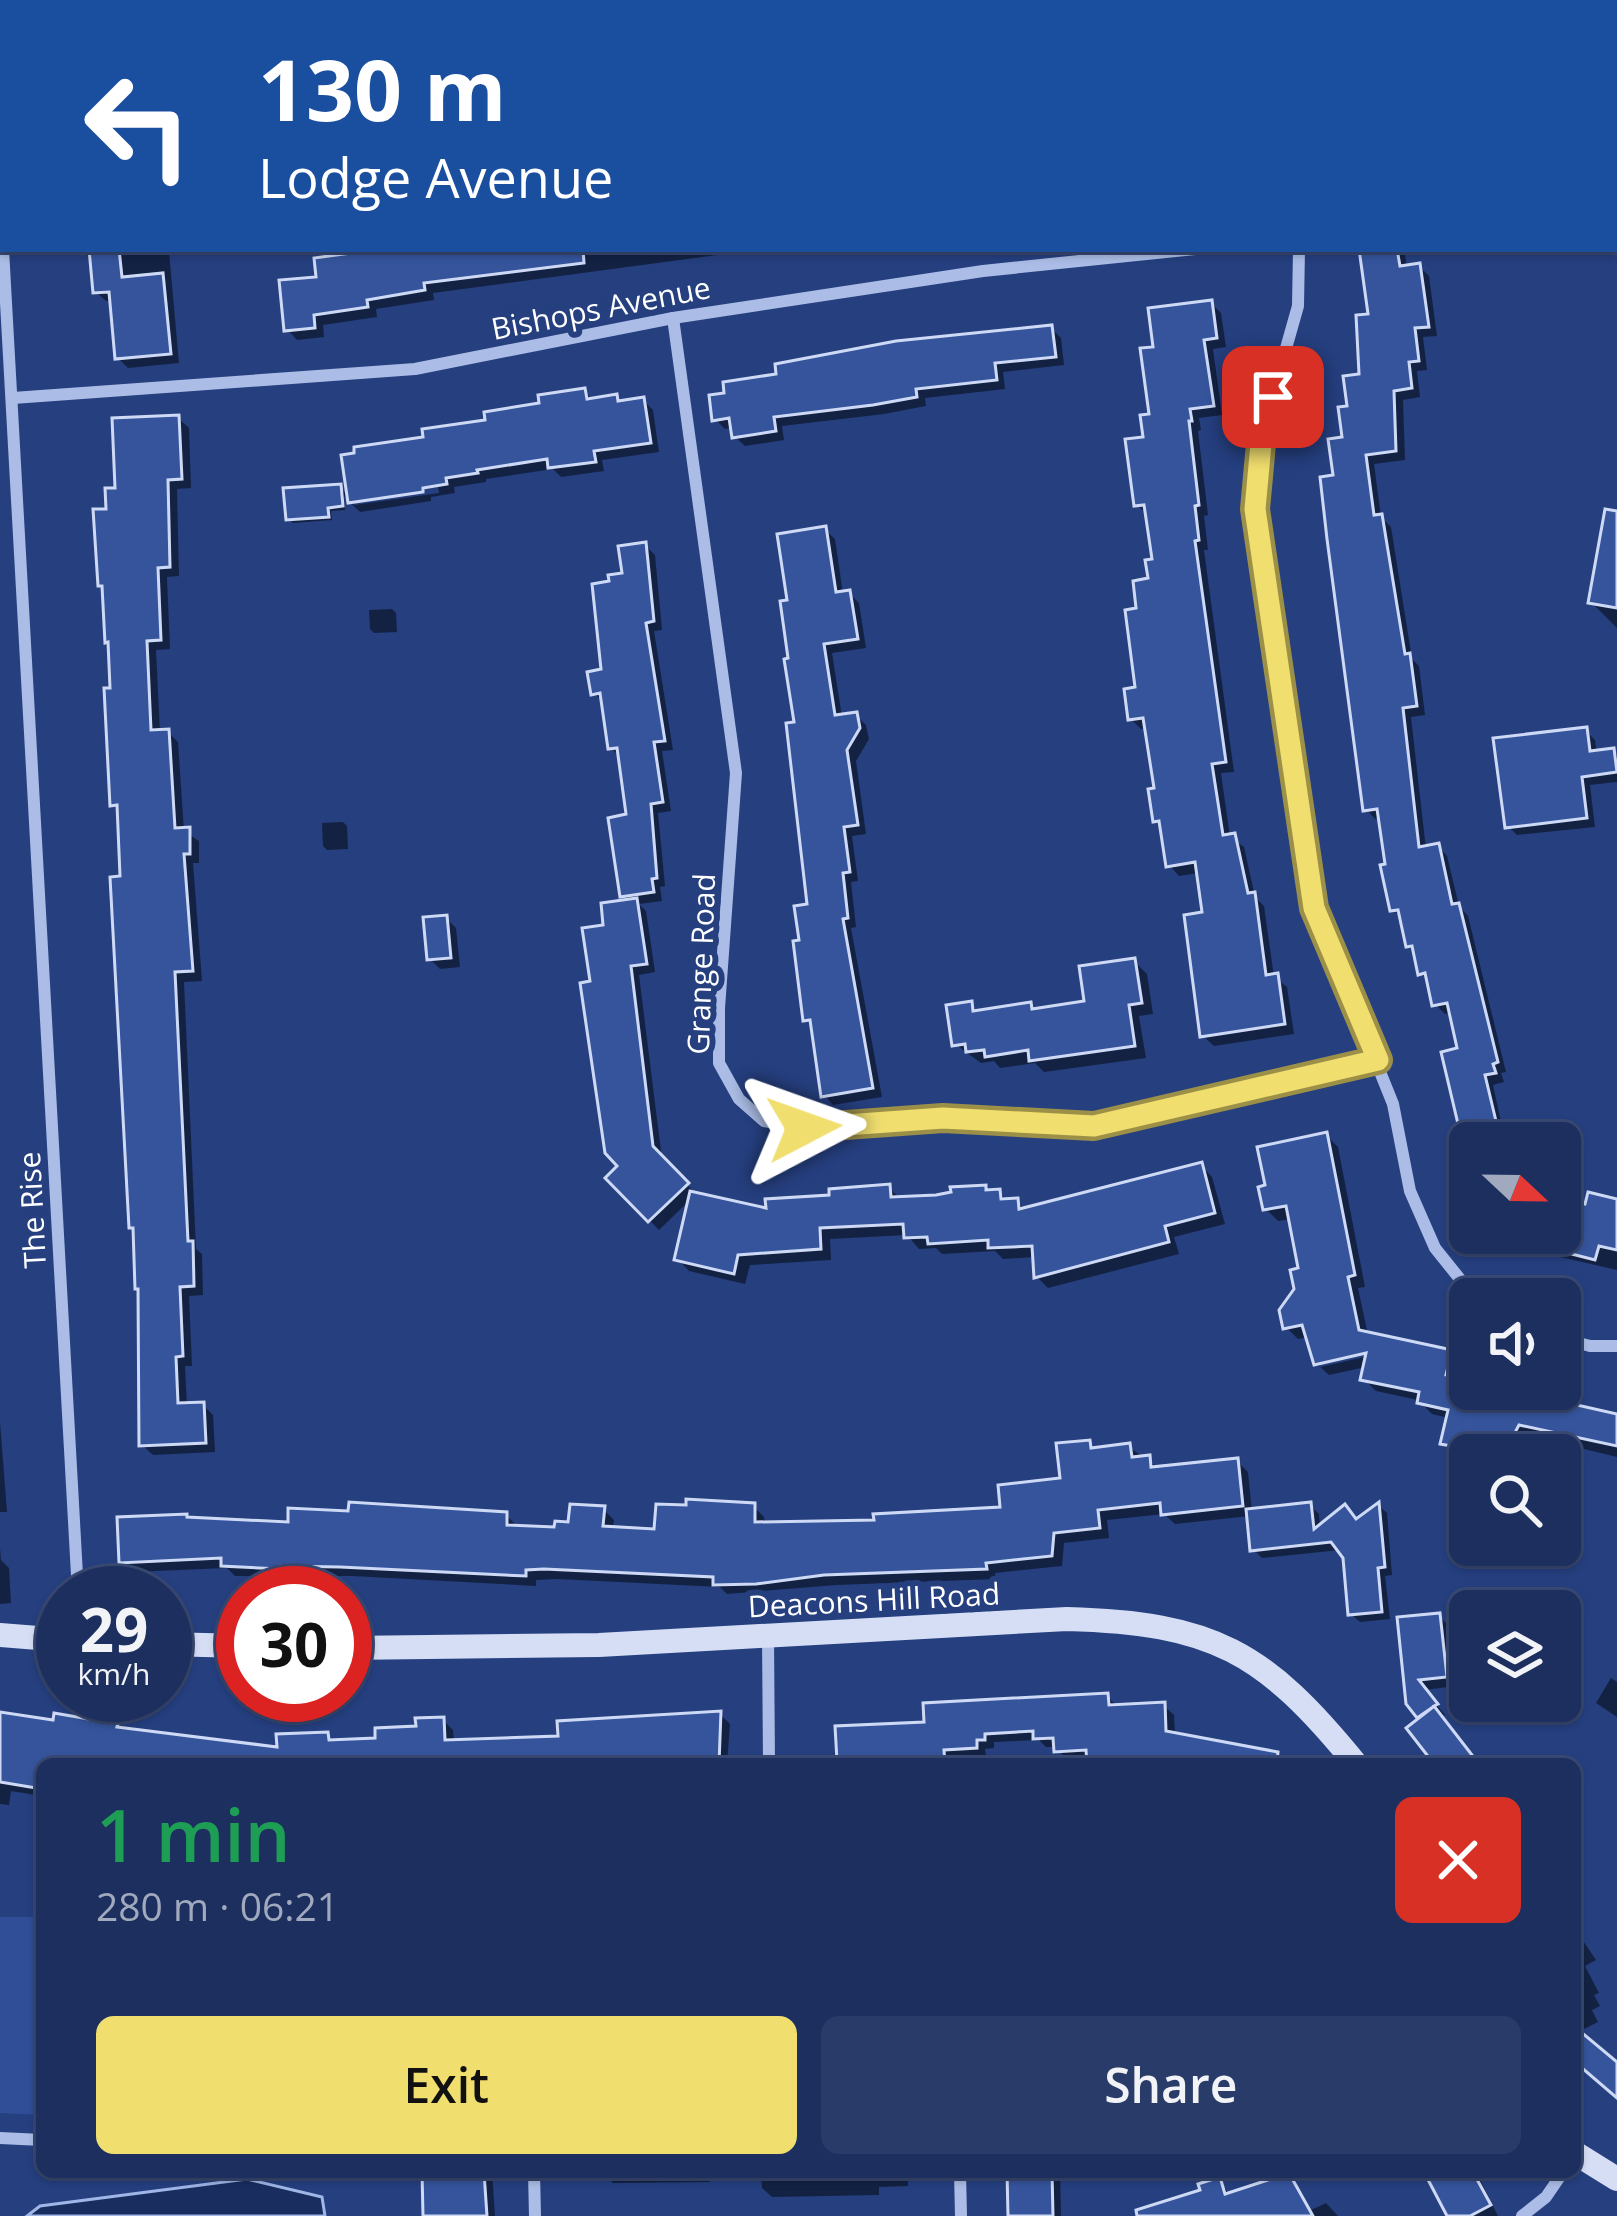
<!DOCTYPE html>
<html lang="en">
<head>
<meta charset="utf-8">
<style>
	:root { --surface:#1c2f5f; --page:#293b68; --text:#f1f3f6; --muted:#a0a9bd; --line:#3a4a74; --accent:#f0de6f }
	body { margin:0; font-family:"Open Sans",sans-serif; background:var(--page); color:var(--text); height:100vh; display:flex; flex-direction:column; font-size:45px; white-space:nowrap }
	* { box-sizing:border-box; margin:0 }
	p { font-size:39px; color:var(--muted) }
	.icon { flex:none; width:66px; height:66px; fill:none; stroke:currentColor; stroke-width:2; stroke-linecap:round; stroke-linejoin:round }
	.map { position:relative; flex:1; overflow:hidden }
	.panel { position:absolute; left:36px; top:1758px; width:1545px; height:420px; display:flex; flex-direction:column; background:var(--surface); border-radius:18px; box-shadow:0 3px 9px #0004,0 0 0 3px var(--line) }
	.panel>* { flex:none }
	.hud { position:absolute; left:0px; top:0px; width:1617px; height:252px; box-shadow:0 3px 9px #0004,0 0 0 3px var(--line); background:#1a4fa0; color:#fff; overflow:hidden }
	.needle { width:78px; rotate:112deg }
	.tools { position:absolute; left:1449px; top:1122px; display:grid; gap:24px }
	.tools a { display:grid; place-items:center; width:132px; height:132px; border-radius:18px; background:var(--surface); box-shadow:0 3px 9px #0004,0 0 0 3px var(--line); font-size:60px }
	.speed { position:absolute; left:36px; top:1566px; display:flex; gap:24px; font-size:60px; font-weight:700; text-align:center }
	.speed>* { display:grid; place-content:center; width:156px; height:156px; border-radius:50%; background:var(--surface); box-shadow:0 3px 9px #0004,0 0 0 3px var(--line); line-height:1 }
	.speed small { font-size:30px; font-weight:400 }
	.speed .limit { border:18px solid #d22; background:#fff; color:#111 }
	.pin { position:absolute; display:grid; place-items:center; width:102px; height:102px; color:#fff; margin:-51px; border-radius:24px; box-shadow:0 6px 18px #0006 }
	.me { position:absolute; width:132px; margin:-66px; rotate:86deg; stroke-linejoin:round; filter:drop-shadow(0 0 9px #0008) }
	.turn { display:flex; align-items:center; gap:42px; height:252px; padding:0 60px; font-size:54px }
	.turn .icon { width:156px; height:156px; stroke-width:2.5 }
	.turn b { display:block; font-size:84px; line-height:102px }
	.round { display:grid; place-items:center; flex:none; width:126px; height:126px; border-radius:18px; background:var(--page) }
	.overview { display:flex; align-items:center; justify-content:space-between; height:204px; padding:0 60px }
	h1 { font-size:72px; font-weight:600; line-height:90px; color:#1e9e55 }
	.button { display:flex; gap:24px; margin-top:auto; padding:24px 60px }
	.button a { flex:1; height:138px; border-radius:18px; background:var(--accent); color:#111; font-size:48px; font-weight:600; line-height:138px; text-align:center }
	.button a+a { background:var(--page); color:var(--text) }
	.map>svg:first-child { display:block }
	.green { fill:#2f4e97 }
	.water { fill:#192d5f; stroke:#9fb6e7; stroke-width:3 }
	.shadow { fill:#0007; fill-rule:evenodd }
	.building { fill:#35549c; stroke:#cedaf5; stroke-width:3 }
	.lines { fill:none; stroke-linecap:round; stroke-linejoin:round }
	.street { stroke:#abbde6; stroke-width:12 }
	.secondary { stroke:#d5def5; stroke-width:24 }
	.route-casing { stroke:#9c9048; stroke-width:30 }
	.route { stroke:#f0de6f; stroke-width:21 }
	.labels { text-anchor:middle; stroke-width:12; stroke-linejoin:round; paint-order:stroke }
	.street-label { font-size:30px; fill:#fff; stroke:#253f7f }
</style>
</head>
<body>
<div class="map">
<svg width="1617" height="2216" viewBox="0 0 1617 2216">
	<rect width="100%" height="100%" fill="#253f7f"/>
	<g class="green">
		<rect x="359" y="0" width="665" height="3"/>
		<path d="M0 1917H42V2115L0 2113Z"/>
	</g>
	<path class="water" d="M247 2179 322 2197 325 2216H27L40 2206Z"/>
	<g class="shadow">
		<path d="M77 0H146L147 3H84Z"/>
		<path d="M1105 0H1211L1212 3H1105Z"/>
		<path d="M1341 0H1394L1395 3H1341Z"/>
		<rect x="1486" y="0" width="83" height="3"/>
		<path d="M86 249 169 251 179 363 128 368 118 358 113 301H106L96 292Z"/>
		<path d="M374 249H762L433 293 434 300 376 309 377 317 323 325 324 337 297 340 287 329 320 280 375 253Z"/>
		<path d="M1362 249H1404L1407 268 1419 266 1429 276 1437 336 1423 337 1427 370 1417 371 1420 397 1403 400 1405 460 1374 464 1381 517 1391 527 1412 659 1419 666 1425 715 1411 717 1426 849 1438 846 1447 856 1459 906 1468 916 1506 1072 1501 1073 1504 1082 1493 1085 1503 1131 1495 1133 1497 1143H1470V1164L1445 1054 1461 1051 1452 1012 1445 1014 1435 1004 1430 982 1421 973 1417 954 1408 946 1403 919 1393 910 1381 818 1375 819 1366 809 1336 478 1350 409 1362 377 1371 316Z"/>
		<path d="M1211 303 1221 313 1226 347 1213 349 1222 415 1199 418 1201 430 1198 431 1208 515 1204 516 1208 550H1204L1234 772 1221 773 1230 837 1244 847 1255 897 1264 906 1274 977 1287 987 1294 1034 1214 1046 1203 1036 1205 915 1199 873 1179 876 1169 865 1163 827 1156 820 1157 790 1148 728 1141 729 1131 719 1139 690V611L1155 562 1148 515 1137 505 1152 417 1156 349Z"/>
		<path d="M1051 328 1061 338 1064 365 1003 372 1005 389 925 398 926 406 884 414 782 426 784 440 745 446 735 437 734 427 725 429 715 419Z"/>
		<path d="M584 391 594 401 643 400 653 410 659 452 602 460 604 471 561 477 553 469 486 479V482L454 487 455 493 431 497V501L360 512 344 496 345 510 331 511 332 520 293 523 289 519 340 487 350 497 427 439ZM438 487 439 493 354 505V499Z"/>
		<path d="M178 418 189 428 191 488 177 489 179 576 167 577 170 649 156 650 160 732H168L178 742 184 831 199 841V863H193L202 981 184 982 196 1249 202 1254 203 1295 189 1296 192 1366H185L187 1406 203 1405 213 1415 215 1452 153 1455 142 1445 141 1291 120 811 113 804 110 511 118 490Z"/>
		<path d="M1617 520V628L1591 602Z"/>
		<path d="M825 530 835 539 843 594 849 593 859 603 866 648 832 653 842 717 856 715 866 725 869 739 856 761 866 834 852 836 858 881 851 882 856 927 851 928 882 1097 833 1105 824 1095 814 1027 806 1019 802 942 810 907 790 602Z"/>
		<path d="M645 545 655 555 662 630 654 631 673 750 662 751 671 811 658 813 665 886 660 887 662 901 639 904 646 911 655 972 639 975 662 1159 697 1195 769 1212 889 1187 901 1200 985 1188 989 1193 999 1192 1008 1201H1017L1026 1210 1201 1165 1212 1177 1225 1224 1174 1237 1179 1254 1048 1288 1037 1277 1035 1257 1003 1259 995 1251 942 1254 936 1248 919 1249 907 1235 830 1239 831 1260 750 1265 745 1284 689 1271 678 1259 692 1198 659 1230 609 1178 621 1166 593 984 629 902 623 896 629 816 621 758 611 748 605 704 594 693 604 672 625 576Z"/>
		<path d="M392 609 396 613 397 632 374 633 370 629 369 610Z"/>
		<path d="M1586 731 1595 740 1597 754 1613 752 1617 755V782L1590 785 1595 827 1517 835 1508 826Z"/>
		<path d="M343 822 347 826 348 849 327 850 323 846 322 823Z"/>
		<path d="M446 918 456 928 460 967 440 969 430 959Z"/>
		<path d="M1134 961 1147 974 1153 1014 1139 1016 1146 1058 1044 1072 1035 1063 1000 1068 994 1061 981 1063 955 1044 971 1005 979 1013 1030 1005 1036 1011 1087 1004Z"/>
		<path d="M1326 1135 1338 1147 1365 1287 1358 1288 1368 1335 1450 1353 1462 1365 1459 1381 1470 1384V1389H1493L1617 1417V1457L1531 1436 1521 1455H1470V1459L1456 1455 1444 1443 1449 1418 1432 1414 1418 1400 1376 1391 1364 1379 1366 1367 1329 1375 1316 1363 1309 1337 1298 1339 1286 1327 1302 1270 1291 1219 1278 1221 1266 1209ZM1380 1347 1382 1353 1320 1367V1360Z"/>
		<path d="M1560 1202 1588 1208 1617 1202V1270L1556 1256 1546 1246 1547 1240 1527 1233H1560Z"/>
		<path d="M0 1422 7 1512H0Z"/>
		<path d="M1089 1443 1097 1450 1129 1447 1160 1469 1237 1461 1248 1472 1252 1512 1310 1505 1319 1514 1320 1528 1357 1522 1379 1506 1387 1513 1392 1575 1385 1576 1390 1619 1360 1622 1351 1614 1346 1557 1340 1550 1262 1558 1253 1549 1250 1516 1175 1524 1164 1514 1107 1520 1109 1538 1064 1543 1062 1566 995 1573 996 1579 836 1585 727 1594 720 1587 557 1579 536 1580V1586L352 1576H235L227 1568 133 1572 122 1562 189 1520 290 1525 506 1515 517 1526 557 1531 603 1509 614 1520 613 1530 657 1532 753 1506 764 1517 765 1525 877 1522 1003 1510 1063 1481Z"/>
		<path d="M0 1548 1 1560 9 1568 11 1603 0 1604Z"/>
		<path d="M1439 1616 1449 1626 1455 1686 1425 1690 1445 1715 1441 1717 1479 1764H1438L1422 1719 1409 1703Z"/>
		<path d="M1611 1678 1617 1682V1717L1596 1703Z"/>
		<path d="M1107 1696 1117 1706H1164L1174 1715 1175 1735 1259 1764H1090V1759L1066 1760 1057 1747H1046L1039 1740 994 1742V1748L985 1749 986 1757 953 1759V1764H840L838 1729 928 1725Z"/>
		<path d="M720 1714 730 1724 727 1764H42V1796L11 1791 9 1805 0 1804V1716L280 1750 327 1735 335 1743 378 1740 443 1720 453 1730 454 1743 561 1739Z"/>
		<path d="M1575 1929 1596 1960 1585 1966 1599 1993 1594 1995 1600 2006 1592 2010 1598 2022 1578 2032Z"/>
		<path d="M424 2172H492L495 2216H426Z"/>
		<path d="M562 2172H931V2180H908V2186L879 2187V2195L772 2197 762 2188 761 2173 710 2174V2182L613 2183 607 2177H567Z"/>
		<path d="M1010 2172H1060L1061 2216H1011Z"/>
		<path d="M1428 2172H1476L1498 2216H1450Z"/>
		<path d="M1289 2177 1311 2210 1326 2203 1338 2216H1139L1204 2192 1219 2180 1230 2195Z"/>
	</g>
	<g class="building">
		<path d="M89 249H119L122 277 163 273 171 354 115 359 109 292 93 293Z"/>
		<path d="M381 249H583L584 263 424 283 425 290 367 300 368 307 314 315 315 328 284 331 279 280 316 277 314 258Z"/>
		<path d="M1359 249H1397L1400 266 1420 263 1429 327 1415 328 1419 361 1409 362 1412 388 1394 391 1396 451 1366 455 1374 515 1382 514 1405 654 1410 653 1417 706 1403 708 1419 847 1439 843 1452 904 1459 903 1498 1062 1493 1064 1496 1073 1485 1075 1496 1121 1487 1123 1491 1139 1463 1145 1441 1052 1457 1048 1447 1003 1432 1006 1425 973 1418 975 1412 946 1406 947 1398 910 1390 911 1380 865 1385 864 1377 809 1363 811 1327 539 1320 477 1333 475 1328 439 1342 437 1338 407 1347 406 1343 376 1359 374 1356 315 1368 314Z"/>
		<path d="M1212 300 1217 338 1204 340 1214 406 1190 409 1192 421H1189L1199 505 1195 506 1199 540 1195 541 1226 762 1212 764 1223 835 1235 833 1248 893 1255 892 1266 975 1278 973 1285 1024 1200 1037 1184 915 1202 912 1195 862 1166 867 1159 821 1153 822 1148 789 1154 788 1143 718 1128 720 1124 689 1135 687 1125 610 1136 608 1133 581 1148 578 1145 560 1152 559 1144 505 1134 506 1125 439 1143 437 1140 415 1149 414 1140 348 1153 347 1148 308Z"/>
		<path d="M1052 325 1056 357 995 363 997 380 916 389 917 397 873 405 774 417 776 431 732 438 729 418 712 421 709 395 724 393 723 382 776 374 775 364 896 341Z"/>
		<path d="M585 388 587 399 617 394 618 401 644 397 651 443 594 451 596 462 548 468 547 459 477 470 478 473 446 478 447 484 423 488V492L348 503 341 455 354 453V447L423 437 422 429 485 420 484 412 539 403 538 395Z"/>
		<path d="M179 415 182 479 168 480 170 567 158 568 161 640 147 641 151 730 169 729 175 828 190 827V854H184L193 971 175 972 188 1241H193L194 1286 180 1287 183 1356 176 1357 178 1403 204 1402 206 1443 139 1446 138 1289H135L133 1228H129L110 877 120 876 117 805 110 806 104 688H110L108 642 105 643 102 586H98L93 509H106L105 488H115L112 418Z"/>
		<path d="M341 484 343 506 328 508 329 517 286 520 283 488Z"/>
		<path d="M1605 509 1617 511V608L1588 603Z"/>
		<path d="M826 526 836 592 850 590 858 639 824 644 835 715 857 712 860 728 847 750 858 825 844 827 850 872 843 873 848 918 843 919 873 1088 821 1097 810 1020 803 1021 793 941 799 940 794 906 807 904 786 723 794 722 784 659 788 658 780 601 787 600 777 534Z"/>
		<path d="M646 542 654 621 646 623 665 741 654 742 663 802 651 804 657 878 652 879 654 892 620 897 608 818 626 814 617 748 608 749 600 693 591 695 587 672 601 669 592 584 609 581 608 575 622 573 618 546Z"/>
		<path d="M1587 727 1590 751 1614 748 1617 772 1582 777 1587 818 1505 828 1493 738Z"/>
		<path d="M637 898 647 964 631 966 653 1146 689 1183 648 1222 605 1178 617 1166 605 1153 580 983 590 981 582 928 603 925 601 903Z"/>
		<path d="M447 915 451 958 427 960 423 917Z"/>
		<path d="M1135 958 1142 1003 1129 1005 1135 1046 1029 1061 1028 1050 985 1057 984 1050 966 1052 965 1044 952 1046 946 1005 972 1001 973 1011 1031 1002 1032 1009 1084 1001 1079 966Z"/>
		<path d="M1327 1132 1355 1275 1348 1277 1359 1330 1452 1350 1446 1375 1470 1381V1389H1506L1617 1414V1446L1519 1425 1503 1455 1440 1444 1448 1410 1417 1403 1419 1392 1360 1380 1366 1353 1314 1365 1302 1325 1283 1329 1279 1310 1294 1289 1290 1270 1298 1268 1286 1206 1263 1210 1258 1187 1265 1185 1257 1147Z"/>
		<path d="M1202 1162 1215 1213 1165 1226 1169 1242 1034 1278 1032 1246 988 1248V1240L928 1244 927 1237 904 1238 903 1224 820 1228 821 1249 738 1255 734 1274 674 1260 690 1191 766 1208 765 1199 829 1195V1189L890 1184 891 1197 936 1195 951 1192 950 1187 986 1185V1190L1000 1189 1001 1199 1018 1198 1019 1209Z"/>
		<path d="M1588 1192 1617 1199V1250L1599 1246 1595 1260 1560 1251V1199L1585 1204Z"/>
		<path d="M1090 1440 1091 1448 1130 1443 1132 1457 1150 1455 1151 1467 1238 1458 1243 1506 1161 1515 1160 1503 1098 1510 1100 1528 1054 1533 1052 1556 986 1563 987 1569 824 1575 756 1584 713 1585V1577L544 1569 526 1570V1576L340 1567 281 1566V1569L221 1566V1558L119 1563 117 1517 187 1514V1517L288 1522V1508L348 1511 349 1502 507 1512V1525L554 1527 555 1521 568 1522 570 1504 605 1506 603 1526 654 1529 656 1504 686 1505V1499L755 1503V1522L874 1520 873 1514 1000 1507 998 1485 1060 1478 1056 1443Z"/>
		<path d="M1311 1502 1314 1529 1345 1504 1356 1519 1379 1502 1385 1567 1378 1568 1382 1612 1348 1615 1343 1558 1331 1542 1250 1551 1246 1509Z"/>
		<path d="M1440 1613 1447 1677 1419 1680 1438 1704 1434 1706 1479 1764H1434L1406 1728 1433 1707 1417 1718 1406 1704 1397 1617Z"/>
		<path d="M1108 1693 1109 1705 1165 1702 1166 1731 1278 1752 1277 1764H1087L1086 1750 1054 1752 1053 1738 1033 1739V1731L985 1734V1740H977V1748L944 1750 945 1764H885V1759L837 1761 835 1726 924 1722 923 1703Z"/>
		<path d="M721 1711 719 1764H42V1789L0 1782V1712L53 1720 54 1713 118 1724 117 1727 277 1747 276 1734 328 1732 329 1740 375 1738V1728L416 1726 415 1718 444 1717 445 1740 558 1736 557 1721Z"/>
		<path d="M1575 2027 1617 2062V2098L1575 2062Z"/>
		<path d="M422 2172H484L487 2216H423Z"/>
		<path d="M1007 2172H1052L1053 2216H1008Z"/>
		<path d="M1424 2172H1473L1491 2205 1470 2216H1447Z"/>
		<path d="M1289 2173 1313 2216H1137L1136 2210 1200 2190 1198 2184 1220 2177 1225 2194Z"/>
	</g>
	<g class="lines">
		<g class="street">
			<path d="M1271 0V3"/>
			<path d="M0 199 3 244"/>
			<path d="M3 249 78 1593"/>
			<path d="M1299 249 1298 306 1262 433 1255 509 1314 908 1393 1104 1410 1191 1435 1248 1476 1299"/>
			<path d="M673 318 736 773 719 1008V1063L739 1099 764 1121 804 1128 943 1118 1094 1126 1378 1060"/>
			<path d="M13 398 415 369 673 318 983 271 1195 249"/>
			<path d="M1560 1338 1590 1346H1617"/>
			<path d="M768 1638 769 1764"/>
			<path d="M0 2138 42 2140"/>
			<path d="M534 2172 535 2216"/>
			<path d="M960 2172 961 2216"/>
			<path d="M1522 2216 1546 2197 1563 2172"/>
		</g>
		<g class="secondary">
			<path d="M0 1635 63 1640"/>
			<path d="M165 1644 243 1646"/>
			<path d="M345 1648 599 1645 1067 1619C1213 1623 1264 1651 1356 1764"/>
			<path d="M1575 2153 1617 2179"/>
		</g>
	</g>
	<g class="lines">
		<defs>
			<path id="route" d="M804 1128 943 1118 1094 1126 1378 1060 1314 908 1255 509 1262 433 1273 397"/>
		</defs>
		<use href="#route" class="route-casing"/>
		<use href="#route" class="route"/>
	</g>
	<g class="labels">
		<g class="street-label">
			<text transform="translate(601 309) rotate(-11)" y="10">Bishops Avenue</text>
			<text transform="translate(702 964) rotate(-88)" y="10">Grange Road</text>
			<text transform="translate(33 1210) rotate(-93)" y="10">The Rise</text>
			<text transform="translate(874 1601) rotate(-3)" y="10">Deacons Hill Road</text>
		</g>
	</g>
</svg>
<div class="tools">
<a><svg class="needle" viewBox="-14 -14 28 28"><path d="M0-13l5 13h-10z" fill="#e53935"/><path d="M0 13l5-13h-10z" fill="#a0a9bd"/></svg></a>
<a><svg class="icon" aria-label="sound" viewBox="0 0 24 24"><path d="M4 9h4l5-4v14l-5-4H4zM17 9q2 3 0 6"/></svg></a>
<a><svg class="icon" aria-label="search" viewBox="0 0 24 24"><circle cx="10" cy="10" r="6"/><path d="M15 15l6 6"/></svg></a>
<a><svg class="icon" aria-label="layers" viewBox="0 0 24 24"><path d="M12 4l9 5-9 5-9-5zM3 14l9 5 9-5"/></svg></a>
</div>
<div class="speed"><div>29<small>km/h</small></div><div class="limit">30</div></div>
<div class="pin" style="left:1273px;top:397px;background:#d93025"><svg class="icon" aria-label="arrive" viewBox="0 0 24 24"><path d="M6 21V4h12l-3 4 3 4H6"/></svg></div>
<svg class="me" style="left:804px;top:1128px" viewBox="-20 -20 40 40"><path d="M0-17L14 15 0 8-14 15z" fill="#f0de6f" stroke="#fff" stroke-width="4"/></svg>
<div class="hud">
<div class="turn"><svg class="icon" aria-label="left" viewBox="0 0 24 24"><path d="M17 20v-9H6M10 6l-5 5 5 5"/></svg><div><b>130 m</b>Lodge Avenue</div></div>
</div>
<section class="panel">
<div class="overview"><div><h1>1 min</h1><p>280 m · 06:21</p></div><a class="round" style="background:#d93025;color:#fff"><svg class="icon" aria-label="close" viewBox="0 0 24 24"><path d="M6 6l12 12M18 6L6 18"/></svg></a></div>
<div class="button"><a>Exit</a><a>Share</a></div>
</section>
</div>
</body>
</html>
